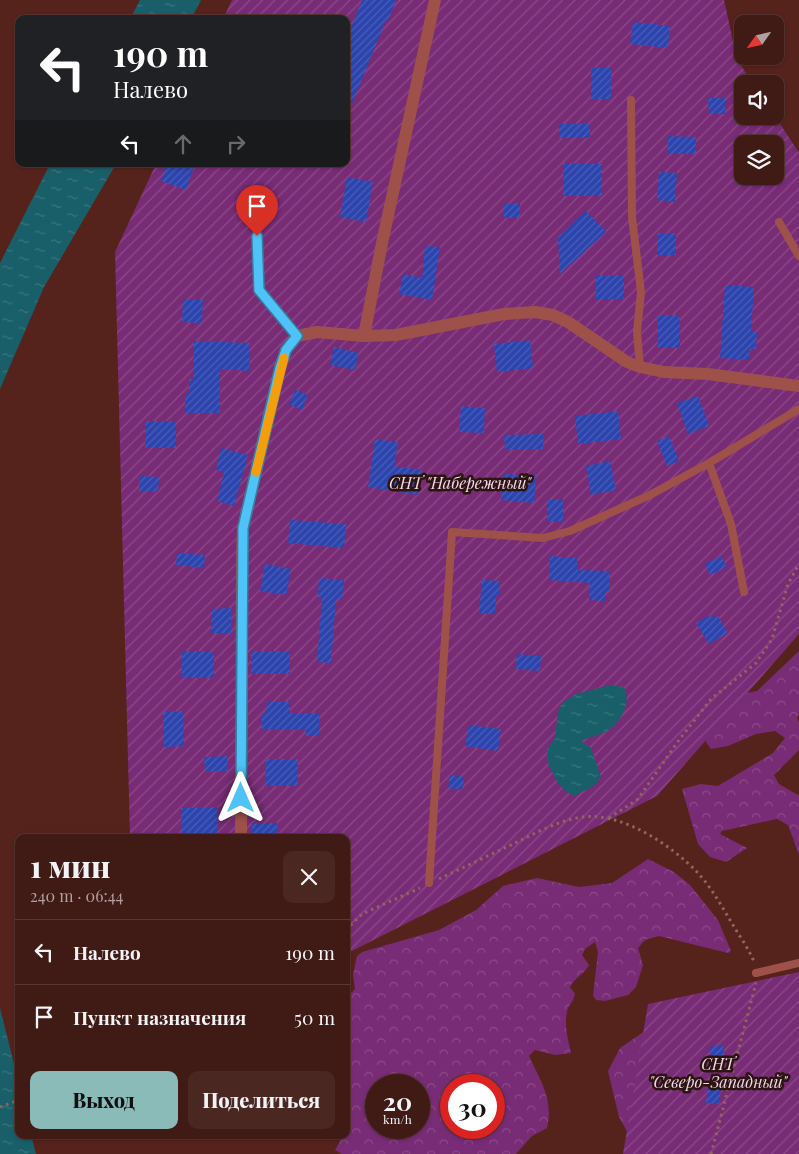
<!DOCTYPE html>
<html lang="ru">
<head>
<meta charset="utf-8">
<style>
	:root { --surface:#401a15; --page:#4b2722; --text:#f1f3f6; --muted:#aea1a0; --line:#593834; --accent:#8bbbb9 }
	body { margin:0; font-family:"Playfair Display",serif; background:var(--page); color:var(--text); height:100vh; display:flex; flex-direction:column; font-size:19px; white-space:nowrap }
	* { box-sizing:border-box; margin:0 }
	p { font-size:16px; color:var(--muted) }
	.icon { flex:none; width:28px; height:28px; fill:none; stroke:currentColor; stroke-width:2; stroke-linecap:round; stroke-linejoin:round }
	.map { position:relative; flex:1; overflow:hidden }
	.panel { position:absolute; left:15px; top:834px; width:335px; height:305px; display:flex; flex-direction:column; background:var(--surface); border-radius:10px; box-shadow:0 1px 4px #0004,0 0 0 1px var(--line) }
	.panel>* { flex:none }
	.top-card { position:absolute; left:15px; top:15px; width:335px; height:152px; border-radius:10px; box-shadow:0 1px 4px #0004,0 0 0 1px var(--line); background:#202124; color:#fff; overflow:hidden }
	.needle { width:32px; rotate:236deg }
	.fabs { position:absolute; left:734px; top:15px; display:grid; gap:10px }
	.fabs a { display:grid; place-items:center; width:50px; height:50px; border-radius:10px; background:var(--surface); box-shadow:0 1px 4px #0004,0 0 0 1px var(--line); font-size:25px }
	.speed { position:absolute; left:365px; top:1074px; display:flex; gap:10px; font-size:25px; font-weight:700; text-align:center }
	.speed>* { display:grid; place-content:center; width:65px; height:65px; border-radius:50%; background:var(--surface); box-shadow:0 1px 4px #0004,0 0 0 1px var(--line); line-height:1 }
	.speed small { font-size:12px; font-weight:400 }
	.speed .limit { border:8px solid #d22; background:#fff; color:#111 }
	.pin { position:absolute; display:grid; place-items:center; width:42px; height:42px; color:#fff; margin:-51px -21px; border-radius:50% 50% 50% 0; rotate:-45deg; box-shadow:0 0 5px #0007 }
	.pin .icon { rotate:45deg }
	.me { position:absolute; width:55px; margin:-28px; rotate:0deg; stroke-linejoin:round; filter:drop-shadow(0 0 4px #0008) }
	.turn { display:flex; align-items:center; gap:18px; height:105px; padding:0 15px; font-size:22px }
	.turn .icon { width:65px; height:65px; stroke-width:2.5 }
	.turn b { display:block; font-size:35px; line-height:42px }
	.lanes { display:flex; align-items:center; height:48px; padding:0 15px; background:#0003; justify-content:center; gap:25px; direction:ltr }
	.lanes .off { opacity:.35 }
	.round { display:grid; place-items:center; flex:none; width:52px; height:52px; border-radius:10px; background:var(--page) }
	.head { display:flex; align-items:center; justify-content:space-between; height:85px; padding:0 15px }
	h1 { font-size:30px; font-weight:800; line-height:38px }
	.primary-button { display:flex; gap:10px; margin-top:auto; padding:10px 15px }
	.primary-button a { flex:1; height:58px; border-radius:10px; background:var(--accent); color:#111; font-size:20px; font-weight:800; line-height:58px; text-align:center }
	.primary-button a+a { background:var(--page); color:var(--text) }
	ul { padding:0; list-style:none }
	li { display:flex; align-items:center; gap:15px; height:65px; padding:0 15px; border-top:1px solid var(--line) }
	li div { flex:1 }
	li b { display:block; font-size:19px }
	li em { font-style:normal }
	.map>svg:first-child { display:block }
	.forest { fill:url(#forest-crowns); fill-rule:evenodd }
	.garden { fill:url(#garden-furrows); fill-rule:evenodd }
	.water { fill:url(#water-ripples) }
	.building { fill:url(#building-hatch) }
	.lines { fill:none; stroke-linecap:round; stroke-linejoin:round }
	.path { stroke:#92645e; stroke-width:3; stroke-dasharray:2.5 4; stroke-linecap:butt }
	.lane { stroke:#9e5148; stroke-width:8 }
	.street { stroke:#9e5148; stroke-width:12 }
	.route-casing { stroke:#337fa1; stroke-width:12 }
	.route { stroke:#4fc3f7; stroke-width:9 }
	.slow { stroke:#f59e0b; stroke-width:9 }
	.labels { text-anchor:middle; stroke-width:5; stroke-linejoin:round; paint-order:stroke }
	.park-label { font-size:16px; font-style:italic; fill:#f1d8ee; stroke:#2c1411 }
</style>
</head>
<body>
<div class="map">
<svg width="799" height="1154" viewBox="0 0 799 1154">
	<defs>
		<pattern id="forest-crowns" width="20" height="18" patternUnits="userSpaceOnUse" patternTransform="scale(1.25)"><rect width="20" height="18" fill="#782c76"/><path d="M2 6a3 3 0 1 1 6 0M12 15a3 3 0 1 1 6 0" fill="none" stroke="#8c4a88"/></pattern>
		<pattern id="garden-furrows" width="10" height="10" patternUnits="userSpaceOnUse" patternTransform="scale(1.25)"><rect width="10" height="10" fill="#782c76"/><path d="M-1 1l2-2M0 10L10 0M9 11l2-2" fill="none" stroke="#8c4a88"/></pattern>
		<pattern id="water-ripples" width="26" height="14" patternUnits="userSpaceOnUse" patternTransform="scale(1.25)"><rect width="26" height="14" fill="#195f69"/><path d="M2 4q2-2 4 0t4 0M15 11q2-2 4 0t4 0" fill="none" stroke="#3b757d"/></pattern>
		<pattern id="building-hatch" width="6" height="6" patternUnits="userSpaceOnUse" patternTransform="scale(1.25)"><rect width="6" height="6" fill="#2c44ad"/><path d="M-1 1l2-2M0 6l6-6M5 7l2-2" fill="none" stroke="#4b5eb7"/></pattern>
	</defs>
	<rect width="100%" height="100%" fill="#56221c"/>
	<g class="forest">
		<path d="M799 651V714L797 718 799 722V750L774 775 779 784 796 794 799 795V855L788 825 777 819 722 831 720 834 747 848 726 862 710 857 698 844 682 789 701 784 718 786 773 753 785 738 775 731 756 734 728 746 711 749 706 742V727L735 695 757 691Z"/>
		<path d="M648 859 674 872 690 885 718 920 731 951 728 953 659 936 645 940 638 948 643 965 636 987 628 995 605 1001 596 1000 593 996 598 952 595 942 585 949 582 955 589 965C584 975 575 977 570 987L575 994C573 1003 568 1005 567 1012 564 1025 568 1040 571 1053L555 1055 535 1050 529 1056C540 1080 554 1100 547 1128L532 1136 516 1154H342L335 1150 342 1138 333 1135H346V998L355 989 353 975 357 956 362 952 439 930 476 910 503 886 537 878 579 887 612 883ZM376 1085H419V1128H376ZM451 1085H494V1128H451Z"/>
		<path d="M645 1031V1154L639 1153 619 1117 608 1071 620 1048Z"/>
	</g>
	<g class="garden">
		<path d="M232 0H724L737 59 753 84H742V116H775L799 153V634L657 796 346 954V838L130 837 115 252 156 164H346V19H223ZM742 144H775V176H742Z"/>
		<path d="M799 972V1154H623L648 1004Z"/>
	</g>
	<g class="water">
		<path d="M140 0H201L191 19H130Z"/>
		<path d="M50 164H116L44 287 0 389V263Z"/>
		<path d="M610 685 624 687C632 702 621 723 607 731 599 736 589 737 581 741L591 748 601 777C593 790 586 788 575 796L566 792 556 780 548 763 547 750 555 737 558 712 562 703 576 694Z"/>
		<path d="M0 1008 19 1084V1135H31L36 1154H0Z"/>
	</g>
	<g class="building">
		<path d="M362 0H396L388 21 386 20 347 116 346 25 351 27Z"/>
		<path d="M633 22 670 26 668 48 630 44Z"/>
		<rect x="591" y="68" width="20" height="31"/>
		<path d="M708 98H725V114H709Z"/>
		<rect x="559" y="124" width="31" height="14"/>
		<path d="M668 136 696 137V154H668Z"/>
		<path d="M563 163 602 164V196H563Z"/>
		<path d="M167 164H195L186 190 161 181Z"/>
		<path d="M659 172 677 173 675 202 657 200Z"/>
		<path d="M347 177 373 182 366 222 340 217Z"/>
		<rect x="504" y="203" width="16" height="15"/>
		<path d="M586 211 606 232 560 274 558 237Z"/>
		<path d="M658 233H676V255H657Z"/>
		<path d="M425 246 440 247 432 300 399 294 403 274 422 278Z"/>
		<rect x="596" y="275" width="28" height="24"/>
		<path d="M725 285 754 287 751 331 757 332 756 349H750L749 360 720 358Z"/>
		<path d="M183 299 203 300 202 323 182 322Z"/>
		<rect x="658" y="315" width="22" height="33"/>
		<path d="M530 340 533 368 497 372 494 344Z"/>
		<path d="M194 341 250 343 249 371 220 369V413H185V393L189 394V379H193Z"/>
		<path d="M334 347 359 353 355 370 330 365Z"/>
		<path d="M295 390 308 395 302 410 289 404Z"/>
		<path d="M698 396 709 426 688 434 677 403Z"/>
		<path d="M461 406 485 408 484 433 459 432Z"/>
		<path d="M618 411 621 439 578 444 575 416Z"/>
		<rect x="145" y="421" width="31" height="27"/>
		<path d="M543 434V449L505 450 504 435Z"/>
		<path d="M669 436 679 461 667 466 657 441Z"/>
		<path d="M375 439 398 442 394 466 422 470 418 495 368 487Z"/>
		<path d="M221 448 248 455 234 506 217 501 224 472 216 470Z"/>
		<path d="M610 461 616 490 591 495 586 466Z"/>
		<path d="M503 474 536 476 534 503 501 500Z"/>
		<path d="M140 476 159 477 158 492 139 491Z"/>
		<path d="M563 499V521L547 522V500Z"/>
		<path d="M290 520 346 524 344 548 288 543Z"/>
		<path d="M177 553 205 555 204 568 176 565Z"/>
		<path d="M550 556 577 558V570L610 571 609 591H606L605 601 589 600 590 583 549 580Z"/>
		<path d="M721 556 727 567 710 575 705 564Z"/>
		<path d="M265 564 291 569 286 595 260 591Z"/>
		<path d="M319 578 344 580 342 599H336L331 663 317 662 322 598 318 597Z"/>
		<path d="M482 580 500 581 499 596H496L495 614 479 613Z"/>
		<path d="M231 608V633H211V609Z"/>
		<path d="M710 615 712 618 717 615 728 633 709 644 696 623Z"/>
		<rect x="182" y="651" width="32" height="27"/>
		<rect x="251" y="651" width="39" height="23"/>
		<path d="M517 654 541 656 540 671 516 669Z"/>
		<path d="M267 702H290V713H319V736H306V730L262 729V713H266Z"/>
		<path d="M183 711 184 746 164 747 163 712Z"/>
		<path d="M469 725 501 729 498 751 465 746Z"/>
		<path d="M227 756 228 771 205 772 204 757Z"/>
		<rect x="266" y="759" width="32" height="27"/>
		<path d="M450 775 464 777 462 790 448 788Z"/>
		<path d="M217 807 218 838H182L181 808Z"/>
		<rect x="252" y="823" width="25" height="13"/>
		<path d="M723 1045 725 1060 712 1062 709 1047Z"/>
		<path d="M708 1087 721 1089 719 1104 706 1103Z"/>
	</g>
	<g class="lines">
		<g class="path">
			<path d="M609 818 638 799 679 740 711 699 756 663 772 639 788 584 799 564"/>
			<path d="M439 879C464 867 490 855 515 843 536 833 559 820 583 817 622 812 671 845 697 872 712 888 722 907 733 925 740 937 749 949 754 962"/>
			<path d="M346 930 362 914 420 888"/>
			<path d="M0 1107 19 1100"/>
			<path d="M711 1154 756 983"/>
		</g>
		<g class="lane">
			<path d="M631 100 632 217 641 292 637 332 640 367"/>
			<path d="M255 200 259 290 297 336"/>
			<path d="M779 222 799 256"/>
			<path d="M709 463 731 524 744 592"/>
			<path d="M429 883 452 532 543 538 570 531 650 495 709 463 799 409"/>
			<path d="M756 973 799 963"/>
		</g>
		<g class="street">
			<path d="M364 336 382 243 435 0"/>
			<path d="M241 838 242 560 243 528 280 368 286 350 297 336 317 332 364 336 396 335 504 314 535 312 553 315 568 322 627 362 640 367 664 372 708 374 799 386"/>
		</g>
	</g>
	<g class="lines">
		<defs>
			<path id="route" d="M241 798 243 528 280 368 286 350 297 336 259 290 257 236"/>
		</defs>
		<use href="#route" class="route-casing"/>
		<use href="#route" class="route"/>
		<path class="slow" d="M256 472 284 358"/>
	</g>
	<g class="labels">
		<g class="park-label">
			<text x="460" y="489">СНТ "Набережный"</text>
			<text x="718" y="1070">СНТ<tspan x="718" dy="18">"Северо-Западный"</tspan></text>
		</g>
	</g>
</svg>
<div class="fabs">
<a><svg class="needle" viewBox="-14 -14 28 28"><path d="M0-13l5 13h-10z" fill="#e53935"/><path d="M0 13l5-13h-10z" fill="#aea1a0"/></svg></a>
<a><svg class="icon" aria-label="sound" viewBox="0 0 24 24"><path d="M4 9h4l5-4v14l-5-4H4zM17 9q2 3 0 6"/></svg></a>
<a><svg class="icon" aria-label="layers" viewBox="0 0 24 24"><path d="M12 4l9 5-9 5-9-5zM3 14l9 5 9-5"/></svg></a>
</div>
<div class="speed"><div>20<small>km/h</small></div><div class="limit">30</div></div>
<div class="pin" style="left:257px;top:236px;background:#d93025"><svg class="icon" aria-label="arrive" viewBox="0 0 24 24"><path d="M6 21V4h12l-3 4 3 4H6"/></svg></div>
<svg class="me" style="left:241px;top:798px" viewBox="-20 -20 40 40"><path d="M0-17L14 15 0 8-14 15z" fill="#4fc3f7" stroke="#fff" stroke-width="4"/></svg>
<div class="top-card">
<div class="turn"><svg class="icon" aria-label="left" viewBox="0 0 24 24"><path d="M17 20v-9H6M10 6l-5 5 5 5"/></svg><div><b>190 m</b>Налево</div></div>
<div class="lanes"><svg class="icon" aria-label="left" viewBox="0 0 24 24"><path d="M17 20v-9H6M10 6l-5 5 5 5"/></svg><svg class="icon off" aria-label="ahead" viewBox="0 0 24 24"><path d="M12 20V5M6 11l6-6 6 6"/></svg><svg class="icon off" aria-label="right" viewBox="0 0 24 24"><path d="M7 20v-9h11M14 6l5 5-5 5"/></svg></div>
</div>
<section class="panel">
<div class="head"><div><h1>1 мин</h1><p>240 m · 06:44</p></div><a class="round"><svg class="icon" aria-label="close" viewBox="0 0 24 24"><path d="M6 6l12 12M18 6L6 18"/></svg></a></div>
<ul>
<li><svg class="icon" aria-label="left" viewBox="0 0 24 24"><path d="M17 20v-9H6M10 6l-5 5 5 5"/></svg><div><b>Налево</b></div><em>190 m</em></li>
<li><svg class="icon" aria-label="arrive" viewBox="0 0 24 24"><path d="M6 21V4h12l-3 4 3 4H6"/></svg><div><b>Пункт назначения</b></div><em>50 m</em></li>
</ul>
<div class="primary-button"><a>Выход</a><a>Поделиться</a></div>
</section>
</div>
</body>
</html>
